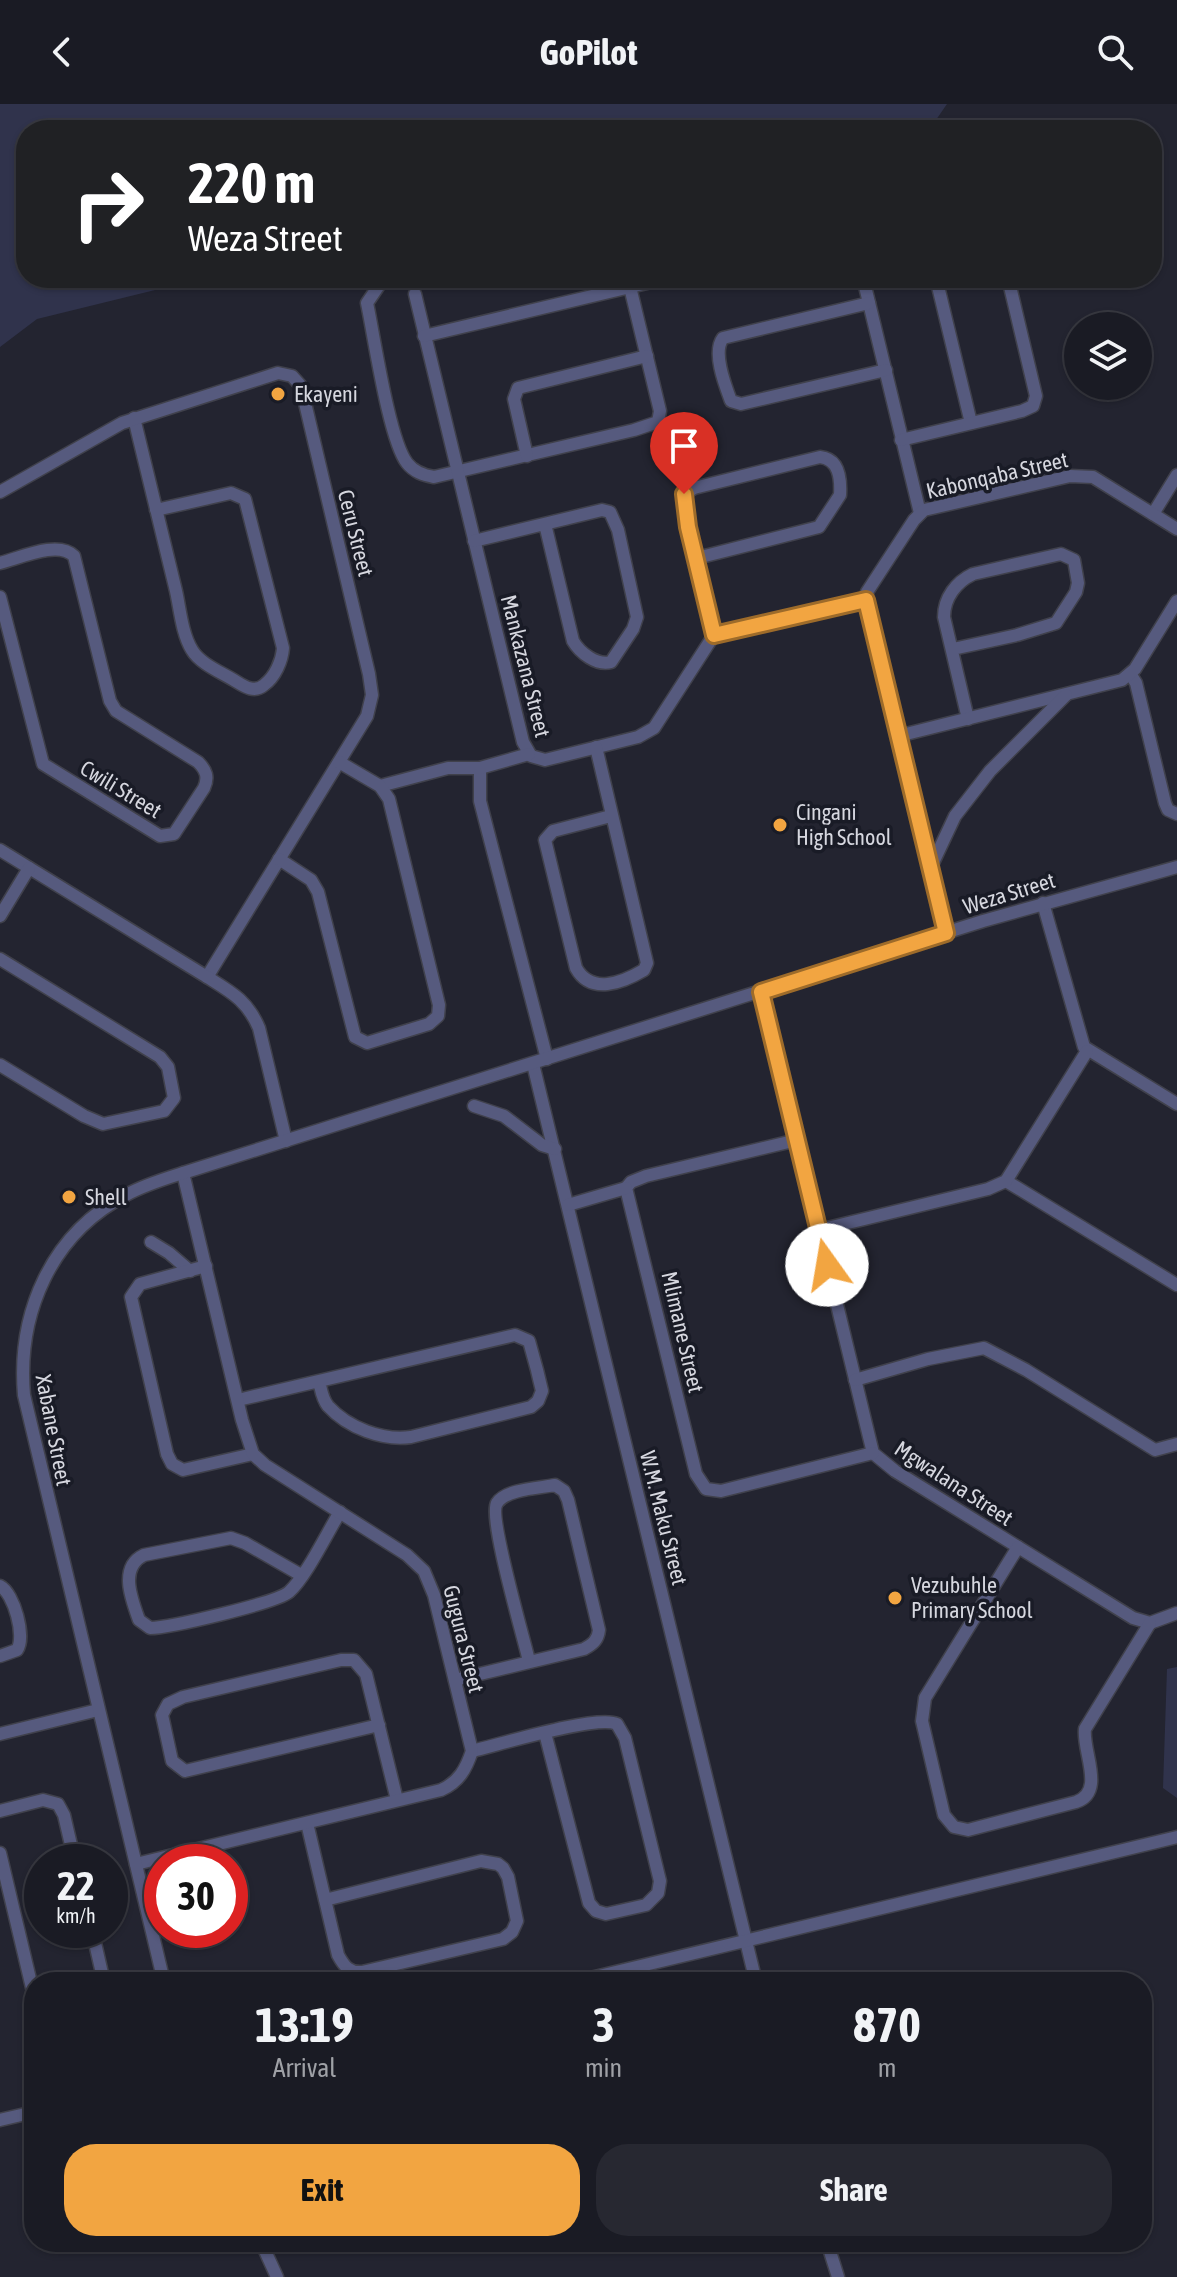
<!DOCTYPE html>
<html lang="en">
<head>
<meta charset="utf-8">
<style>
	:root { --surface:#1a1b24; --page:#272831; --text:#f1f3f6; --muted:#9fa1a6; --line:#383941; --accent:#f2a541 }
	body { margin:0; font-family:"Asap Condensed",sans-serif; background:var(--page); color:var(--text); height:100vh; display:flex; flex-direction:column; font-size:30px; white-space:nowrap }
	* { box-sizing:border-box; margin:0 }
	p { font-size:26px; color:var(--muted) }
	.icon { flex:none; width:44px; height:44px; fill:none; stroke:currentColor; stroke-width:2; stroke-linecap:round; stroke-linejoin:round }
	.map { position:relative; flex:1; overflow:hidden }
	.details { position:absolute; left:24px; top:1868px; width:1128px; height:280px; display:flex; flex-direction:column; background:var(--surface); border-radius:32px; box-shadow:0 2px 6px #0004,0 0 0 2px var(--line) }
	.details>* { flex:none }
	.guide { position:absolute; left:16px; top:16px; width:1146px; height:168px; border-radius:32px; box-shadow:0 2px 6px #0004,0 0 0 2px var(--line); background:#202124; color:#fff; overflow:hidden }
	.tools { position:absolute; left:1064px; top:208px; display:grid; gap:16px }
	.tools a { display:grid; place-items:center; width:88px; height:88px; border-radius:50%; background:var(--surface); box-shadow:0 2px 6px #0004,0 0 0 2px var(--line); font-size:40px }
	.speed { position:absolute; left:24px; top:1740px; display:flex; gap:16px; font-size:40px; font-weight:700; text-align:center }
	.speed>* { display:grid; place-content:center; width:104px; height:104px; border-radius:50%; background:var(--surface); box-shadow:0 2px 6px #0004,0 0 0 2px var(--line); line-height:1 }
	.speed small { font-size:20px; font-weight:400 }
	.speed .limit { border:12px solid #d22; background:#fff; color:#111 }
	.pin { position:absolute; display:grid; place-items:center; width:68px; height:68px; color:#fff; margin:-82px -34px; border-radius:50% 50% 50% 0; rotate:-45deg; box-shadow:0 0 8px #0007 }
	.pin .icon { rotate:45deg }
	.me { position:absolute; width:88px; margin:-44px; rotate:347deg; stroke-linejoin:round; filter:drop-shadow(0 0 6px #0008) }
	.turn { display:flex; align-items:center; gap:28px; height:168px; padding:0 40px; font-size:36px }
	.turn .icon { width:104px; height:104px; stroke-width:2.5 }
	.turn b { display:block; font-size:56px; line-height:68px }
	.eta { display:flex; justify-content:space-evenly; align-items:center; height:136px; text-align:center }
	.eta b { font-size:48px; font-weight:700; line-height:56px }
	.cta { display:flex; gap:16px; margin-top:auto; padding:16px 40px }
	.cta a { flex:1; height:92px; border-radius:32px; background:var(--accent); color:#111; font-size:32px; font-weight:700; line-height:92px; text-align:center }
	.cta a+a { background:var(--page); color:var(--text) }
	header { display:flex; justify-content:space-between; align-items:center; height:104px; padding:0 40px; background:var(--surface); font-size:36px; font-weight:700 }
	.map>svg:first-child { display:block }
	.green { fill:#30334c }
	.lines { fill:none; stroke-linecap:round; stroke-linejoin:round }
	.minor-casing { stroke:#40414c; stroke-width:15 }
	.minor { stroke:#565a7e; stroke-width:12 }
	.route-casing { stroke:#9d6b2a; stroke-width:20 }
	.route { stroke:#f2a541; stroke-width:14 }
	.poi-dot { fill:#f2a541; stroke:#191b26; stroke-width:3 }
	.labels { text-anchor:middle; stroke-width:7; stroke-linejoin:round; paint-order:stroke }
	.poi-label { font-size:22px; fill:#d6d7df; stroke:#191b26; text-anchor:start }
	.street-label { font-size:22px; fill:#d6d7df; stroke:#191b26 }
</style>
</head>
<body>
<header><svg class="icon" aria-label="back" viewBox="0 0 24 24"><path d="M15 5l-7 7 7 7"/></svg>GoPilot<svg class="icon" aria-label="search" viewBox="0 0 24 24"><circle cx="10" cy="10" r="6"/><path d="M15 15l6 6"/></svg></header>
<div class="map">
<svg width="1177" height="2173" viewBox="0 0 1177 2173">
	<rect width="100%" height="100%" fill="#232430"/>
	<g class="green">
		<path d="M0 0H947L929 26H26V174H204L37 215 0 243Z"/>
		<path d="M1177 1563V1694L1163 1684 1167 1565Z"/>
	</g>
	<g class="lines">
		<defs>
			<g id="minor">
				<path d="M384 174 367 199C374 232 389 336 407 359 414 368 423 371 434 373L634 326 658 318 660 307 630 183"/>
				<path d="M863 174 920 409"/>
				<path d="M936 174 971 319"/>
				<path d="M415 190 523 638 531 652 545 656 638 633 654 624 714 531 866 496"/>
				<path d="M869 199 723 234C712 248 725 281 731 297L741 300 886 266"/>
				<path d="M424 232 668 174"/>
				<path d="M134 314C148 371 162 429 176 487 180 505 182 530 192 546 200 560 223 569 237 578 245 583 255 589 264 581 275 573 282 557 283 544L245 395 231 389 156 406"/>
				<path d="M901 336 1022 307 1033 302 1036 292 1008 174"/>
				<path d="M527 352 514 295 518 284 647 252"/>
				<path d="M0 388 122 319 278 269 292 272 301 282 369 570 372 591 367 612 207 873"/>
				<path d="M1153 410 1177 371"/>
				<path d="M474 437 602 406 610 408 618 426 637 513 633 525 611 558C597 562 580 549 573 537L545 420"/>
				<path d="M697 454 819 423 840 391C841 374 839 355 820 353L694 384 684 390 688 423 714 531"/>
				<path d="M0 459C20 454 58 436 74 452L110 597 116 607 198 658C206 666 209 673 204 684L174 730 160 732 43 660 0 493"/>
				<path d="M953 545 1017 531 1056 519 1076 488 1078 479 1074 456 1061 450 973 470C956 478 944 494 944 513L968 615"/>
				<path d="M1131 571 1136 579 1165 699 1168 706 1177 710"/>
				<path d="M898 632 1122 576 1135 565 1177 497"/>
				<path d="M596 643 647 859 644 866C622 879 591 891 576 864L545 736 553 727 611 712"/>
				<path d="M480 664V697L547 955"/>
				<path d="M380 682 448 664H480L529 650"/>
				<path d="M0 746 207 873C231 888 247 896 259 924L286 1037"/>
				<path d="M279 755 311 776 318 788 355 933 367 939 429 920 438 912 439 901 389 695 380 682 339 658"/>
				<path d="M931 763 955 712 990 667 1066 591"/>
				<path d="M1043 799 1084 943 1177 1000"/>
				<path d="M0 812 29 764"/>
				<path d="M946 829 866 502 867 488 914 416 924 406 1070 372 1093 373 1177 425"/>
				<path d="M0 855 160 953 168 963 174 994 164 1007 103 1020 84 1012 0 961"/>
				<path d="M761 888 873 1349 895 1367 1133 1514 1150 1519 1177 1509"/>
				<path d="M533 960 756 1878"/>
				<path d="M474 1002 504 1012 542 1041 555 1045"/>
				<path d="M797 1036 646 1072 631 1078 626 1084 696 1370 706 1385 721 1387 873 1349"/>
				<path d="M1006 1077 1177 1181"/>
				<path d="M568 1101 626 1084"/>
				<path d="M819 1126 988 1085 1006 1077 1087 947"/>
				<path d="M151 1138 169 1149 190 1167"/>
				<path d="M206 1162 140 1180 131 1193 167 1350 172 1360 183 1366 253 1350"/>
				<path d="M855 1276 928 1255 984 1244 1026 1266 1155 1346 1177 1340"/>
				<path d="M238 1296 515 1231 529 1237 537 1266 542 1287 538 1297 531 1303 411 1333C383 1337 348 1324 328 1302 322 1295 321 1285 319 1277"/>
				<path d="M1018 1443 925 1594 922 1617 944 1711 954 1723 968 1726 1076 1698C1106 1688 1082 1647 1085 1625L1150 1519"/>
				<path d="M301 1471 245 1439 231 1434 144 1451C119 1463 131 1494 139 1516L150 1524C169 1524 276 1499 289 1488 306 1473 327 1429 340 1408"/>
				<path d="M0 1482C14 1489 26 1533 17 1546L0 1552"/>
				<path d="M455 1576 584 1545C593 1540 598 1536 599 1526L568 1396 564 1387 555 1381C540 1384 506 1385 497 1399 488 1412 524 1535 529 1557"/>
				<path d="M379 1621 185 1667 172 1657 162 1611 168 1600 183 1593 341 1556H354L366 1570 397 1696"/>
				<path d="M0 1630 98 1606"/>
				<path d="M472 1647C498 1641 598 1610 617 1620L625 1634 660 1777 658 1789 646 1801 606 1810 596 1807 589 1799 545 1629"/>
				<path d="M0 1707 43 1696 58 1700 64 1711 75 1758"/>
				<path d="M307 1719 338 1851C344 1862 349 1869 362 1868L503 1835 512 1828 517 1817 508 1773 503 1764 498 1760 481 1757 325 1796"/>
				<path d="M0 1749 34 1892"/>
				<path d="M136 1760 441 1686C459 1678 466 1665 472 1647L434 1491 424 1467 407 1451 265 1361 253 1350 242 1316 183 1069"/>
				<path d="M92 1826 104 1878"/>
				<path d="M164 1878 24 1291C17 1209 51 1130 126 1091 144 1081 164 1075 183 1069L983 817 1177 763"/>
				<path d="M574 1878 1177 1733"/>
				<path d="M0 2016 34 2008"/>
				<path d="M261 2138 277 2173"/>
				<path d="M827 2138 838 2173"/>
			</g>
		</defs>
		<use href="#minor" class="minor-casing"/>
		<use href="#minor" class="minor"/>
	</g>
	<g class="lines">
		<defs>
			<path id="route" d="M684 390 688 423 714 531 866 496 946 829 761 888 827 1161"/>
		</defs>
		<use href="#route" class="route-casing"/>
		<use href="#route" class="route"/>
	</g>
	<g class="poi-dot">
		<circle cx="278" cy="290" r="8"/>
		<circle cx="780" cy="721" r="8"/>
		<circle cx="69" cy="1093" r="8"/>
		<circle cx="895" cy="1494" r="8"/>
	</g>
	<g class="labels">
		<g class="poi-label">
			<text x="294" y="298">Ekayeni</text>
			<text x="796" y="716">Cingani<tspan x="796" dy="25">High School</tspan></text>
			<text x="85" y="1101">Shell</text>
			<text x="911" y="1489">Vezubuhle<tspan x="911" dy="25">Primary School</tspan></text>
		</g>
		<g class="street-label">
			<text transform="translate(997 371) rotate(-13)" y="8">Kabonqaba Street</text>
			<text transform="translate(356 429) rotate(76)" y="8">Ceru Street</text>
			<text transform="translate(526 562) rotate(76)" y="8">Mankazana Street</text>
			<text transform="translate(121 685) rotate(31)" y="8">Cwili Street</text>
			<text transform="translate(1009 789) rotate(-17)" y="8">Weza Street</text>
			<text transform="translate(683 1228) rotate(77)" y="8">Mlimane Street</text>
			<text transform="translate(54 1326) rotate(79)" y="8">Xabane Street</text>
			<text transform="translate(954 1379) rotate(33)" y="8">Mgwalana Street</text>
			<text transform="translate(664 1414) rotate(76)" y="8">W.M. Maku Street</text>
			<text transform="translate(464 1535) rotate(76)" y="8">Gugura Street</text>
		</g>
	</g>
</svg>
<div class="tools">
<a><svg class="icon" aria-label="layers" viewBox="0 0 24 24"><path d="M12 4l9 5-9 5-9-5zM3 14l9 5 9-5"/></svg></a>
</div>
<div class="speed"><div>22<small>km/h</small></div><div class="limit">30</div></div>
<div class="pin" style="left:684px;top:390px;background:#d93025"><svg class="icon" aria-label="arrive" viewBox="0 0 24 24"><path d="M6 21V4h12l-3 4 3 4H6"/></svg></div>
<svg class="me" style="left:827px;top:1161px" viewBox="-20 -20 40 40"><circle r="19" fill="#fff"/><path d="M0-13L10 11 0 6-10 11z" fill="#f2a541"/></svg>
<div class="guide">
<div class="turn"><svg class="icon" aria-label="right" viewBox="0 0 24 24"><path d="M7 20v-9h11M14 6l5 5-5 5"/></svg><div><b>220 m</b>Weza Street</div></div>
</div>
<section class="details">
<div class="eta">
<div><b>13:19</b><p>Arrival</p></div>
<div><b>3</b><p>min</p></div>
<div><b>870</b><p>m</p></div>
</div>
<div class="cta"><a>Exit</a><a>Share</a></div>
</section>
</div>
</body>
</html>
